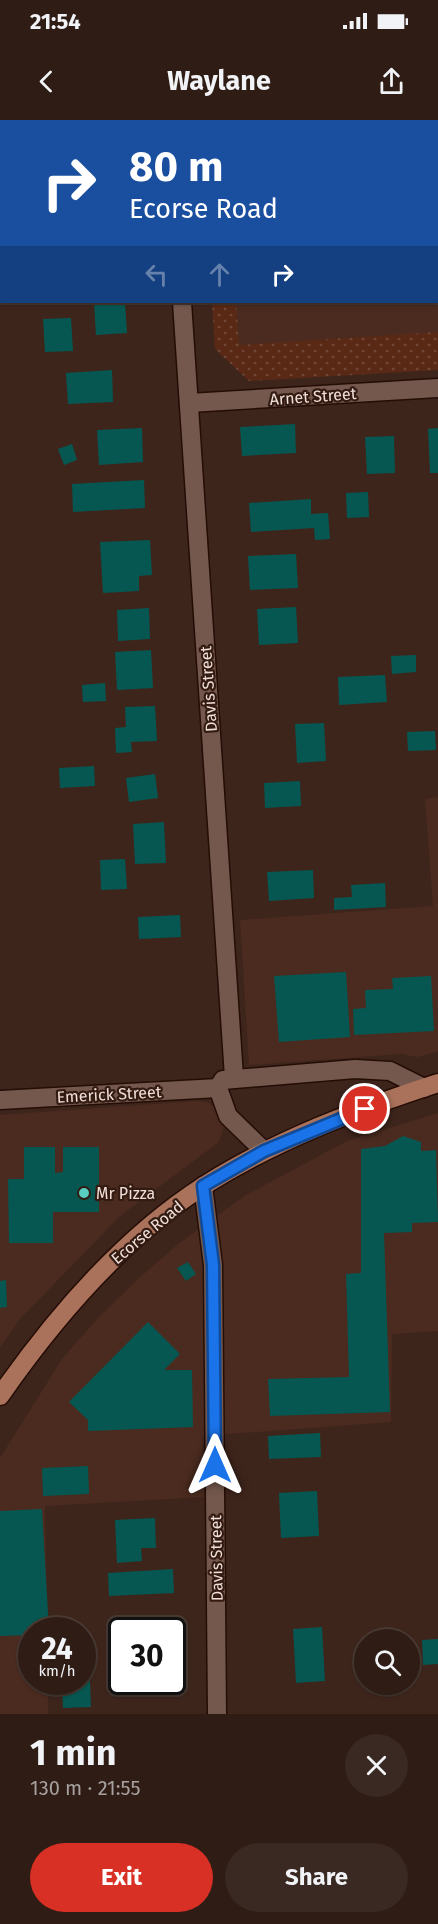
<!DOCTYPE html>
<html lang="en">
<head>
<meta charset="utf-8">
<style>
	:root { --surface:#2e1c15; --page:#3a2922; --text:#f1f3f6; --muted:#a7a1a0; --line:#493a34; --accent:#d93025 }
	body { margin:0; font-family:"Fira Sans",sans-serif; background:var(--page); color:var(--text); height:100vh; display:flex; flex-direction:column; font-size:22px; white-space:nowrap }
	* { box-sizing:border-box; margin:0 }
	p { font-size:20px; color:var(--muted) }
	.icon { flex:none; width:33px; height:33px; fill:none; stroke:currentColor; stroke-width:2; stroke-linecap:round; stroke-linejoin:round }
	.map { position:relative; height:1594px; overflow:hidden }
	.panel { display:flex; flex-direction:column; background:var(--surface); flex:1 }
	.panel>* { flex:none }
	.hud { position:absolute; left:0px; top:0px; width:438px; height:183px; box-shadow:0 2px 4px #0004,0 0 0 2px var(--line); background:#1a4fa0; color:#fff; overflow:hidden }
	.buttons { position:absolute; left:354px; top:1509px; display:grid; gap:12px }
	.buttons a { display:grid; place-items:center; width:66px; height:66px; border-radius:50%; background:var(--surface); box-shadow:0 2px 4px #0004,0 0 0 2px var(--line); font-size:30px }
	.speed { position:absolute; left:18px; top:1497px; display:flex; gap:12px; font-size:30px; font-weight:700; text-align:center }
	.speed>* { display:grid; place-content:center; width:78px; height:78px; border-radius:50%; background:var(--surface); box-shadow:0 2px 4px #0004,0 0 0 2px var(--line); line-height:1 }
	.speed small { font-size:15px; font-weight:400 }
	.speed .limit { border:3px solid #111; border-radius:9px; background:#fff; color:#111 }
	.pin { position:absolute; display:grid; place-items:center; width:51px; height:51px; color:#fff; margin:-26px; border:3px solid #fff; border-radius:50%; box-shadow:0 2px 6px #0007 }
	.me { position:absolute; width:66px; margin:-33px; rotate:0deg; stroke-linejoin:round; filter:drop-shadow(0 0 4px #0008) }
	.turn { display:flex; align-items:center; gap:21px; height:126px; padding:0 30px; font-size:27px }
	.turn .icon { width:78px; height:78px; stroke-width:2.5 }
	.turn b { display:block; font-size:42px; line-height:51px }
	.lanes { display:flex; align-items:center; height:57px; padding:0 30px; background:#0003; justify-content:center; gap:30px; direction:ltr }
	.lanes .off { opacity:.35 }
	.round { display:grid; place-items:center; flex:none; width:63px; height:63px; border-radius:32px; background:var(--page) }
	.overview { display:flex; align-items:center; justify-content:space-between; height:102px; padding:0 30px }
	h1 { font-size:36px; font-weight:700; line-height:45px }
	.button { display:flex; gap:12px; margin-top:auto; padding:12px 30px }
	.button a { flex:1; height:69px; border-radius:36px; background:var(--accent); color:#fff; font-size:24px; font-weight:700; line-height:69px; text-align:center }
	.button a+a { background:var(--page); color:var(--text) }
	.status { display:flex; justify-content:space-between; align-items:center; height:42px; padding:0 30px; background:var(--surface); direction:ltr }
	.status svg { height:16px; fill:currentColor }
	header { display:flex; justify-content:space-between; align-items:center; height:78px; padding:0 30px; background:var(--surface); font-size:27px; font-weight:700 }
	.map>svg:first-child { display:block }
	.built { fill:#4b2b1f }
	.grass { fill:url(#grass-dots) }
	.building { fill:#065751 }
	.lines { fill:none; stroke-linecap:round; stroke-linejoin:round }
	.minor-casing { stroke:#240d05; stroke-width:21 }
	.major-casing { stroke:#240d05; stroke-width:21 }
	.minor { stroke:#74584d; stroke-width:18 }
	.major { stroke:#ab725b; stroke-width:18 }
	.route-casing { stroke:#114b97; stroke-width:15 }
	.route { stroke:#1a73e8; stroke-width:10 }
	.poi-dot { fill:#57cec1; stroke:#331b12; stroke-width:2 }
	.labels { text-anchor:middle; stroke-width:4.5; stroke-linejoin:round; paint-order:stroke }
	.street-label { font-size:16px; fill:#f0dfd8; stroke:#331b12 }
	.poi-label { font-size:16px; fill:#f0dfd8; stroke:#331b12; text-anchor:start }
</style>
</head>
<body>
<div class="status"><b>21:54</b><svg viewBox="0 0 49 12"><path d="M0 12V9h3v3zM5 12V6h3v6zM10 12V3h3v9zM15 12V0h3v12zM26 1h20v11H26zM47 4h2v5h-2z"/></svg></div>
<header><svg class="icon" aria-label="back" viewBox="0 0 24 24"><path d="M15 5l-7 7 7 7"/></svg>Waylane<svg class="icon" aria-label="share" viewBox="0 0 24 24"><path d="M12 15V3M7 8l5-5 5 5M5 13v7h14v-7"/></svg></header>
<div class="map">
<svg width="438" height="1594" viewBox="0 0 438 1594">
	<defs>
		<pattern id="grass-dots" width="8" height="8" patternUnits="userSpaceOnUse" patternTransform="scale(1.5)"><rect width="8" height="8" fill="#592916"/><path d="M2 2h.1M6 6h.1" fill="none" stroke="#714837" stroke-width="1.8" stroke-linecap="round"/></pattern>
	</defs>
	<rect width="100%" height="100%" fill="#3e251c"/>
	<g class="built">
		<path d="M209 0H438V219L225 232 221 182H436V2Z"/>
		<path d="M438 677V931L418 937 401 934 249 945 240 800 433 786 425 679Z"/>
		<path d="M196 981 207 982 215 987 221 996 224 1006 219 1022 120 1096 19 1200 0 1228V995Z"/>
		<path d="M438 993V1211L392 1214 391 1302 202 1316 204 1377 45 1386 47 1510H32V1562H48V1594H0V1338L62 1239 98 1198 138 1159 178 1124 246 1075 347 1021Z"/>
	</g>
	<path class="grass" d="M212 182H236L239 225 438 212V250L249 261 215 229Z"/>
	<g class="building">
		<path d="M94 182H125L127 213 96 215Z"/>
		<path d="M71 198 73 231 45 232 43 199Z"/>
		<path d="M112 250 113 282 68 284 66 253Z"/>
		<path d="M295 304 296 333 242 336 240 307Z"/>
		<path d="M142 308 143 342 99 345 97 310Z"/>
		<path d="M438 308V353H430L428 309Z"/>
		<path d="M394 316 395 353 367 354 365 317Z"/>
		<path d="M72 324 77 340 64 345 58 329Z"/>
		<path d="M144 360 145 388 73 392 72 364Z"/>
		<path d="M368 372 369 397 347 398 346 373Z"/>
		<path d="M311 379V394L328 393 330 419 315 420 314 408 251 412 249 383Z"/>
		<path d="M150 420 152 455 139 456V471L103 473 100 422Z"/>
		<path d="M296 434 298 468 250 470 248 436Z"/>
		<path d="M296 487 298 523 259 525 257 489Z"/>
		<path d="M149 488 150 519 118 521 117 490Z"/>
		<path d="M151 530 153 568 117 570 115 532Z"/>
		<path d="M416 535V552L392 554 391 536Z"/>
		<path d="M385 555 387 582 339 585 338 557Z"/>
		<path d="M105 563 106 581 83 582 82 565Z"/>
		<path d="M155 586 157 621 131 622 132 632 116 633 115 608 126 607 125 587Z"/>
		<path d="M324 603 326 641 297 643 295 604Z"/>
		<path d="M435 611 436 630 408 631 407 612Z"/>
		<path d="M94 646 95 666 60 668 59 648Z"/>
		<path d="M155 654 158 678 129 682 126 658Z"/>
		<path d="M300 661 301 686 265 688 264 663Z"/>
		<path d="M164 702 166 743 135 744 133 704Z"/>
		<path d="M125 739 127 769 101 770 100 740Z"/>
		<path d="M313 750 314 778 269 781 267 752Z"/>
		<path d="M385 763 386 787 334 790V778L352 777 351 765Z"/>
		<path d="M180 795 181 817 139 819 138 797Z"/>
		<path d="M346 852 350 917 279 922 274 856Z"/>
		<path d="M431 856 434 911 354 915 353 889 366 888 365 870 393 869 392 858Z"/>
		<path d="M403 1016 421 1022V1031L436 1030 438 1102 412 1103V1112L384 1113 390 1292 270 1296 268 1259 349 1257 346 1154 361 1153V1029L385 1026Z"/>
		<path d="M24 1027H55V1053L63 1052V1027H99V1092H53V1123H9L8 1059H24Z"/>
		<path d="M188 1142 196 1154 186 1161 177 1148Z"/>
		<path d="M6 1160 7 1187 0 1188V1161Z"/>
		<path d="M148 1202 180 1234 164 1250H192L193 1307 88 1311V1300L69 1282Z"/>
		<path d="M320 1313 321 1337 269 1339 268 1316Z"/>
		<path d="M88 1346 89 1374 43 1376 42 1348Z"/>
		<path d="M317 1371 319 1416 281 1418 279 1373Z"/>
		<path d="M42 1389 49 1510H32V1515L0 1516V1391Z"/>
		<path d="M155 1398 156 1428H141L142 1441 117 1443 115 1400Z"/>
		<path d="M173 1449 174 1473 109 1476 108 1453Z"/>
		<path d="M322 1507 325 1561 296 1563 293 1509Z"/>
		<path d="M438 1519V1544L423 1545 422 1520Z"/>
		<path d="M90 1561 91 1587 63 1588 62 1563Z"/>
		<path d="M123 1562H167V1567L123 1569Z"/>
	</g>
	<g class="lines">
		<defs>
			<g id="minor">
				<path d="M170 0V2"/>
				<path d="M182 182 234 957"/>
				<path d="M189 283 438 268"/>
				<path d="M0 980 218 968"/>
				<path d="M264 1031 228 996 218 968 223 960 355 949 390 951 424 968"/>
				<path d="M203 1066 213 1145 217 1594"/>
			</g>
			<path id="major" d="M0 1276C55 1197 122 1118 205 1065 276 1020 358 989 438 963"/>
		</defs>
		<use href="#minor" class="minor-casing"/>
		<use href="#major" class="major-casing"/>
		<use href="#minor" class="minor"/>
		<use href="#major" class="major"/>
	</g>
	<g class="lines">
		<defs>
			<path id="route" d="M215 1345 213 1145 203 1066 264 1031 365 989"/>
		</defs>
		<use href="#route" class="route-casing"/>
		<use href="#route" class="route"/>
	</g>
	<circle class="poi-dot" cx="84" cy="1073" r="6"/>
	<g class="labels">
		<g class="street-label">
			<text transform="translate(313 276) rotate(-4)" y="6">Arnet Street</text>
			<text transform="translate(208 569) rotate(-94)" y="6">Davis Street</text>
			<text transform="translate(109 974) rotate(-3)" y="6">Emerick Street</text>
			<text transform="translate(147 1112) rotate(-40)" y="6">Ecorse Road</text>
			<text transform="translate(216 1438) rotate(-91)" y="6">Davis Street</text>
		</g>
		<g class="poi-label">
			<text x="96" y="1079">Mr Pizza</text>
		</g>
	</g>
</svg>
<div class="buttons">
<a><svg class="icon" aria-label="search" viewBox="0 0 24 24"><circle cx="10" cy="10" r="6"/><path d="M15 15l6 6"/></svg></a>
</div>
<div class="speed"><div>24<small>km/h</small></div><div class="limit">30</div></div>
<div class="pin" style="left:365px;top:989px;background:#d93025"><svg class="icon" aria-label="arrive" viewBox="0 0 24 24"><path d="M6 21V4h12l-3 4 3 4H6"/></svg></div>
<svg class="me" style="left:215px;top:1345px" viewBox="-20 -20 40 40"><path d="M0-17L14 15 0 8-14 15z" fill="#1a73e8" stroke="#fff" stroke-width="4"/></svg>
<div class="hud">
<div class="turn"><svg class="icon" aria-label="right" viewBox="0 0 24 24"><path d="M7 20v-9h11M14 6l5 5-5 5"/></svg><div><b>80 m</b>Ecorse Road</div></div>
<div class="lanes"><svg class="icon off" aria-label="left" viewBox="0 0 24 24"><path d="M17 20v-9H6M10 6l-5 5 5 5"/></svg><svg class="icon off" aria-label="ahead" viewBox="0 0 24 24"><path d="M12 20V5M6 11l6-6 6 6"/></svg><svg class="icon" aria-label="right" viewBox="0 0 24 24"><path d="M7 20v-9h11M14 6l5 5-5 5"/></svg></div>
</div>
</div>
<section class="panel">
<div class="overview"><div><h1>1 min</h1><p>130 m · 21:55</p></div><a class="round"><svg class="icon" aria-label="close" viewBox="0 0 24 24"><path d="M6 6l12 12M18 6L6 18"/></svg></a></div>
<div class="button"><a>Exit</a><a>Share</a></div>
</section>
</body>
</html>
